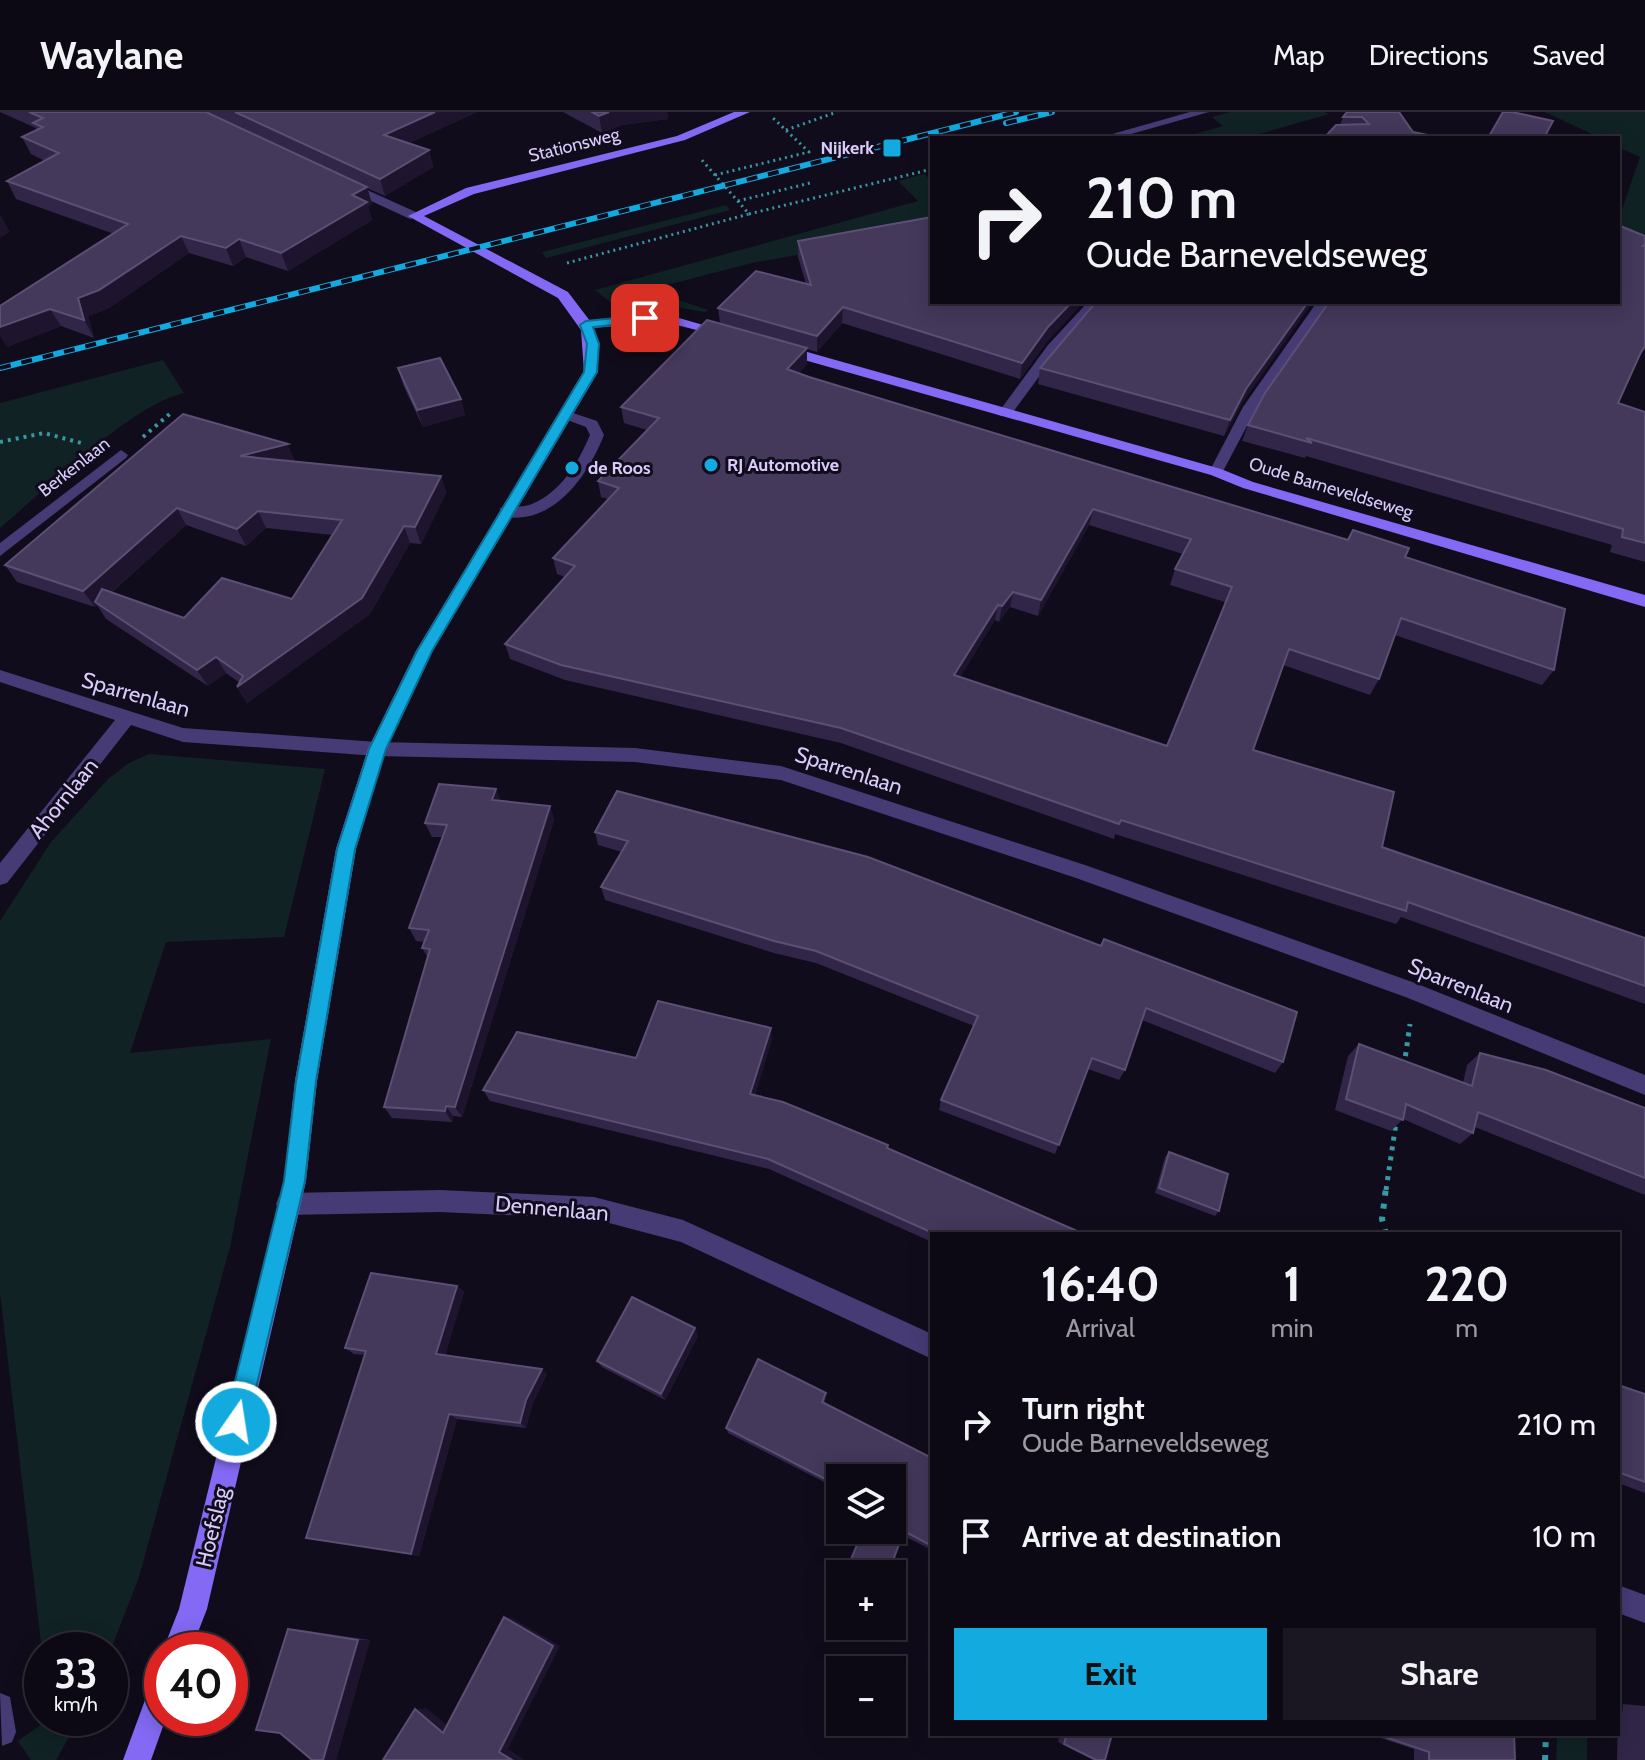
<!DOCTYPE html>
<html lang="en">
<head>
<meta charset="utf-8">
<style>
	:root { --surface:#0d0914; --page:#1b1722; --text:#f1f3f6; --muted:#9a9aa0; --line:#2d2a34; --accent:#12aadf }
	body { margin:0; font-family:Cabin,sans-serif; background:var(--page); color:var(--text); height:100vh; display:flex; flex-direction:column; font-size:30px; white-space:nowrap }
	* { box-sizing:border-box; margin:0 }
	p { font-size:26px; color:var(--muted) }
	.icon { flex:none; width:44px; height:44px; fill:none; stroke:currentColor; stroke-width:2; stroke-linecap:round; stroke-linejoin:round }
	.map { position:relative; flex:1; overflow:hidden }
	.drawer { position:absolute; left:930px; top:1120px; width:690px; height:504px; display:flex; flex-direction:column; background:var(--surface); border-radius:0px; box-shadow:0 4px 20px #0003,0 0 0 2px var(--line) }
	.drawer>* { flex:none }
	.guide { position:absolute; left:930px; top:24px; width:690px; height:168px; border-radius:0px; box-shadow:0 4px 20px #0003,0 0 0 2px var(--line); background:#0d0914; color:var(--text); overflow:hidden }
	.controls { position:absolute; left:826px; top:1352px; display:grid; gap:16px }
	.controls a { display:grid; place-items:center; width:80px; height:80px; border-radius:0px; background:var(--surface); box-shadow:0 4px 20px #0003,0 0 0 2px var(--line); font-size:40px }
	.speed { position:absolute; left:24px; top:1520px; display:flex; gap:16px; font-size:40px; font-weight:700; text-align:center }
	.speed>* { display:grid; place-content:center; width:104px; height:104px; border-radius:50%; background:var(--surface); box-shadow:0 4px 20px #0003,0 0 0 2px var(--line); line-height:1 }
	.speed small { font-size:20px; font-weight:400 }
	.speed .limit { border:12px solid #d22; background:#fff; color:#111 }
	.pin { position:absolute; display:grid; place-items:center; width:68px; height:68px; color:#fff; margin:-34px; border-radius:16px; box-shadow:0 4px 12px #0006 }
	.me { position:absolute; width:88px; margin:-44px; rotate:13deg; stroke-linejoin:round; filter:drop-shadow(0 0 6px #0008) }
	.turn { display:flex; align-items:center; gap:28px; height:168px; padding:0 24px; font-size:36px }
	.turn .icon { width:104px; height:104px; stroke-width:2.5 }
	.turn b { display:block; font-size:56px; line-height:68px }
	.eta { display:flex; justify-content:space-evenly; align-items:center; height:136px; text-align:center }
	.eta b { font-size:48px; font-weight:800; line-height:56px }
	.button { display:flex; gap:16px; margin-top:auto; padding:16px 24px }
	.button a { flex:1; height:92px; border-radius:0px; background:var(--accent); color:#111; font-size:32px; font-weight:800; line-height:92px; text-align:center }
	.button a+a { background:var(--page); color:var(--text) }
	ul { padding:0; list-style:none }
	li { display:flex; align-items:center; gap:24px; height:112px; padding:0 24px }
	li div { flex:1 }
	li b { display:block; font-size:30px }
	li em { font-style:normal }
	header { display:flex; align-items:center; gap:48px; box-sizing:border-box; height:112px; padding:0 40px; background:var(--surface); border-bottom:2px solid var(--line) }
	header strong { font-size:38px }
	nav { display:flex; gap:44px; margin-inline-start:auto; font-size:28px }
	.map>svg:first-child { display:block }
	.green { fill:#102224 }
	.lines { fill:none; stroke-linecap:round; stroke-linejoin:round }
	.path-far3 { stroke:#3699a4; stroke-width:3; stroke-dasharray:2 4; stroke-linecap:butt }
	.path-far2 { stroke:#3699a4; stroke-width:4; stroke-dasharray:3 5; stroke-linecap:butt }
	.path-far1 { stroke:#3699a4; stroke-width:5; stroke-dasharray:4 6; stroke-linecap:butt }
	.path { stroke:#3699a4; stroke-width:6; stroke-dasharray:5 8; stroke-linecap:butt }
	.lane { fill:#473b76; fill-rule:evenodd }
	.street { fill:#473b76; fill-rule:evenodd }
	.secondary { fill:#8369f3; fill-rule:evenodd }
	.rail-casing { stroke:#12aadf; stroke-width:6 }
	.rail { stroke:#110c1b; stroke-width:4; stroke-dasharray:11; stroke-linecap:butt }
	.wall { fill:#322648; fill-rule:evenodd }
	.shaded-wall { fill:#1e142e }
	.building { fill:#44385b; stroke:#5b4f74; stroke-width:2; fill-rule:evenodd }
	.route { fill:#12aadf; stroke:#0c6e91; stroke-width:2 }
	.poi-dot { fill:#12aadf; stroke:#110c1b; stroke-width:3 }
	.labels { text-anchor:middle; stroke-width:6; stroke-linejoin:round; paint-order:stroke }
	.far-street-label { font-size:18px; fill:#d8cbfb; stroke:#110c1b }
	.far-poi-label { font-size:18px; font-weight:bold; fill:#d8cbfb; stroke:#110c1b; text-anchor:start }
	.street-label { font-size:22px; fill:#d8cbfb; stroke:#110c1b }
</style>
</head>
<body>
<header>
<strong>Waylane</strong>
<nav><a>Map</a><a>Directions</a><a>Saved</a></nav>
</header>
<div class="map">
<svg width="1645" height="1648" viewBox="0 0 1645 1648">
	<rect width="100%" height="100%" fill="#110c1b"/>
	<g class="green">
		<path d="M1230 0H1324L1329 2 1246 26H1180L1223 14 1212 5Z"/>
		<path d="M1545 0H1645V140L1618 128V109L1640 45 1618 35V26H1600Z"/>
		<path d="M924 62 932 69V119L752 151 663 174 676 187 708 198 705 200 663 193 622 195 613 192 595 178 918 89 898 69Z"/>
		<path d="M726 93 730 98 546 146 542 140Z"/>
		<path d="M163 248 184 281C131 293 44 379 0 416V291Z"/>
		<path d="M149 642 325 657 284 825 166 830 130 941 271 927 230 1135 139 1465 110 1540 42 1539 0 1181V809L51 730 108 667 129 651Z"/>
		<path d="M50 1606H80L56 1648H31L18 1629Z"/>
		<path d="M1557 1622H1587V1648H1556Z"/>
	</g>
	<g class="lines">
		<g class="path-far3">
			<path d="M786 18 837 0"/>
			<path d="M715 63 809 40 772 5"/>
			<path d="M738 89 810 71"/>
			<path d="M749 102 928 58 932 61"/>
			<path d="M567 151 749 102 701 47"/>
		</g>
		<g class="path-far2">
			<path d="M143 325 172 300"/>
			<path d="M0 330 44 321 85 332"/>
		</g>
		<g class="path-far1">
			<path d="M1404 954 1410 912"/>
			<path d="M1386 1078 1396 1011"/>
		</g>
		<g class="path">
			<path d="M1386 1122 1382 1107 1386 1076"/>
			<path d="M1545 1648 1546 1622"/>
		</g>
		<path class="lane" d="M567 299 597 309 604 323C588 364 552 416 500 404V396C510 394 521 396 532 392 561 380 578 351 590 323L586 315 562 306V300Z"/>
		<g class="street">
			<path d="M1190 0H1209L1117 26H1098Z"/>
			<path d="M345 68 418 101 420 104 410 107 341 75V69Z"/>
			<path d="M1088 190H1102L1058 239 1010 304H1000L998 301 1048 233Z"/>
			<path d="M1317 190H1331L1257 295 1221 363H1211L1209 360 1243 295Z"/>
			<path d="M121 338 128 343 126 346 0 444V431Z"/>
			<path d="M0 558 183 616 377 630 635 636 781 654 1088 754 1415 871 1645 963V983L1408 886 1076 766 781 668 635 650 377 644 183 630 131 613 7 771 0 773V751L115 608 0 570Z"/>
			<path d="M440 1078 594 1085 683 1108 932 1222V1247L681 1130 594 1107 440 1100 287 1103 279 1100 276 1092 279 1084 287 1081Z"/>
			<path d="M1618 1473 1645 1483V1511L1618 1501Z"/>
			<path d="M0 1581 10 1585 16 1620 12 1630 2 1634Z"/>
		</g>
		<g class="secondary">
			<path d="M734 0H750L685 28 474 82 424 104 568 180 590 209 665 202 731 221 724 225 665 210 593 216 598 260 432 540 386 637 356 737 317 969 306 1069 207 1497 191 1538H163L179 1497 284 1069 295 969 336 737 368 637 416 539 584 260 581 218 558 186 408 104 466 76 677 24Z"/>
			<path d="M776 234H786L1221 357 1253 370 1645 483V495L1243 376 1211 363 776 240Z"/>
			<path d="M162 1565V1606H166L151 1648H123L152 1569Z"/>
		</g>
		<defs>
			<g id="rail">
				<path d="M1006 11 1052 0"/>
				<path d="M0 256 1016 0"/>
			</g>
		</defs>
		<use href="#rail" class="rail-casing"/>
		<use href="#rail" class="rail"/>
	</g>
	<g class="wall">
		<path d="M0 0H477L409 31 429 38 433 55 385 84 367 76 372 92 368 95 372 108 288 159 246 145 233 154 189 141 109 196 88 204 94 226 61 214 7 235 114 122 16 87 7 69 45 49 31 42 22 25 36 18V16Z"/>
		<path d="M563 0H667L668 7 622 13 602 21Z"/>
		<path d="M1347 0 1413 20 1340 13 1343 5Z"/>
		<path d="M798 129 1046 231 1020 267 842 211 817 240 807 237V252L799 261 1405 445 1554 558 1542 573 1395 523 1379 567 1370 583 1283 553 1253 638 1382 735 1645 826V892L1401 805 1396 812 1115 722 1114 727 841 631 565 568 510 547 505 532 565 465 557 462 553 446 608 387 601 385 598 369 647 318 624 311 621 295 720 211 718 196 806 172 798 145ZM1089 413 1183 442 1175 457 1170 473 1225 490 1167 634 960 565 995 508 999 510 1010 495 1038 504Z"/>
		<path d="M1645 237 1638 246 1618 291 1645 300V450L1610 440 1612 433 1306 344 1305 346 1242 329 1248 313Z"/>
		<path d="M398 256 461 287 465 303 423 315 403 273Z"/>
		<path d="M1040 256 1241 293 1224 324 1038 272Z"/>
		<path d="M183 302 295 349H292L441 364 446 381 421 432 410 431 370 502 247 591 237 575 240 571 226 561 208 574 106 507 97 493 95 495 17 470 5 453ZM186 413 246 434 266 416 333 423 292 487 184 506 111 481Z"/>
		<path d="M617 679 1283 950 1275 961 1142 908 1125 958 1119 968 1088 957 1055 1042 939 998 941 988 974 914 816 851 774 841 605 788 601 775 622 740 598 733 595 720Z"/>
		<path d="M501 689 550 694 554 708 462 1005 453 1004 452 1010 392 1006 384 995 428 846 422 836 425 830 416 829 409 816 443 725H432L425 711Z"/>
		<path d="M772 927 755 983 888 1037 1084 1122H932V1130L769 1057 490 989 483 978 636 946Z"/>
		<path d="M1359 932 1463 971 1467 953 1480 941 1645 996V1083L1475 1015 1473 1021 1460 1032 1403 1007 1391 1019 1335 998 1348 944Z"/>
		<path d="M1169 1040 1219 1099 1215 1104 1155 1081 1165 1045Z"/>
		<path d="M457 1174 464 1180 445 1243 547 1262 532 1293 526 1316 457 1307 419 1444 306 1426 365 1243 354 1242 345 1236Z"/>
		<path d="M698 1224 665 1288 602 1255 597 1249Z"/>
		<path d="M1618 1273 1645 1282V1381L1618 1371Z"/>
		<path d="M826 1286 824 1291 932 1346V1438L892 1418 840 1366V1390L831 1385 834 1375 728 1321 726 1316Z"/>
		<path d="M288 1517 302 1518 370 1528 336 1648H312Z"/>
		<path d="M1623 1592 1645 1594V1648H1617L1618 1602H1622Z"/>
		<path d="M1060 1622H1112L1105 1648H1094L1058 1630Z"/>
		<path d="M1368 1622H1514L1515 1648H1414V1637Z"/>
	</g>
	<g class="shaded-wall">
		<path d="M435 0H477L389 40 384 23Z"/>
		<path d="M609 0H667L668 7 622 13 602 21 599 4Z"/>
		<path d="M429 38 433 55 385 84 380 67Z"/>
		<path d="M367 75 372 92 368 95 372 108 288 159 281 141 352 83Z"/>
		<path d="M0 102 10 120 0 126Z"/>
		<path d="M181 124 189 141 109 196 88 204 94 226 84 208 78 186Z"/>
		<path d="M239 127 246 145 233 154 226 136Z"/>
		<path d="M1072 190H1084L1046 231 1020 267 1022 251 1048 215Z"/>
		<path d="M1308 190H1313L1241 293 1224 324 1230 308 1246 277Z"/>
		<path d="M843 195 842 211 817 240V224Z"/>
		<path d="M50 197 61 214 7 235 0 224V215Z"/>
		<path d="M807 236V252L788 273 787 257Z"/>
		<path d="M461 287 465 303 423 315 417 298Z"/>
		<path d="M288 332 295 349 249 361 240 344Z"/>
		<path d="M441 364 446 381 421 432 415 415Z"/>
		<path d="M177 396 186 413 98 492 95 490 97 493 95 495 83 479Z"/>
		<path d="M1093 397 1089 413 1038 504 1041 488Z"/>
		<path d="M258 399 266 416 246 434 237 417Z"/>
		<path d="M404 414 410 431 370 502 247 591 237 575Z"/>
		<path d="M1013 480 1010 495 999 510 1002 494Z"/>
		<path d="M998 493 995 508 952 578 954 563Z"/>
		<path d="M216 545 226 561 208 574 197 558Z"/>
		<path d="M496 677 502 691 492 688Z"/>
		<path d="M550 694 554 708 462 1005 455 995Z"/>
		<path d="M771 916 772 927 752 993 750 982Z"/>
		<path d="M446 994 453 1004 452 1010 445 999Z"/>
		<path d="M457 1174 464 1180 444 1248 436 1242Z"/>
		<path d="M695 1216 698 1224 665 1288 661 1282Z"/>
		<path d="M542 1257 547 1262 532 1293 526 1316 520 1311 526 1288Z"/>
		<path d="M449 1302 457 1307 419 1444 411 1442Z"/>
		<path d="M504 1505 512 1506 560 1534 508 1637 525 1648H512L499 1640Z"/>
		<path d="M358 1528H370L336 1648H323Z"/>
		<path d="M426 1596 453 1618 443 1621 415 1597Z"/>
	</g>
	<g class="building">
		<path d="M29 0H206L367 75 352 83 367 90 281 141 239 127 226 136 181 124 99 178 78 186 84 208 50 197 0 215V194L128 112 7 69 59 41 22 25 43 15 33 11 43 6Z"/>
		<path d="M235 0H435L384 23 429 38 380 67Z"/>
		<path d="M592 0H609L599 4Z"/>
		<path d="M1347 0H1399L1413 20 1442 26H1324L1336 13 1369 12 1362 5H1343Z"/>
		<path d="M1503 0H1512L1553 9 1544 26H1488Z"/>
		<path d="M932 105V190H1072L1048 215 1022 251 843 195 817 224 718 196 756 159 811 173 798 129Z"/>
		<path d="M1618 113 1645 124V132L1643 134H1645V234L1641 240 1618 291 1645 300V431L1622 425 1623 417 1306 326 1312 331 1248 313 1265 281 1329 190H1618Z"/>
		<path d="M1096 190H1308L1246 277 1230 308 1040 256Z"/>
		<path d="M707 208 807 236 787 257 809 265 1348 428 1353 418 1409 436 1405 445 1565 497 1554 558 1401 506 1379 567 1289 537 1253 638 1394 680 1382 735 1645 826V874L1408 790 1406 799 1121 708 1119 712 841 616 561 553 505 532 575 454 553 446 619 376 598 369 659 306 621 295ZM1093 397 1191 427 1175 457 1232 475 1167 634 954 563 998 493 1002 494 1013 480 1041 488Z"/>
		<path d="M440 246 461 287 417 298 398 256Z"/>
		<path d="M183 302 288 332 240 344 441 364 415 415 404 414 362 486 237 575 243 564 216 545 197 558 95 490 102 477 184 506 222 466 292 487 342 408 258 399 237 417 177 396 83 479 5 453Z"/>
		<path d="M439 672 496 677 492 688 550 694 455 995 446 994 445 999 384 995 430 837 422 836 429 818 409 816 447 713 425 711Z"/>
		<path d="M617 679 868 745 1101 834 1104 827 1297 900 1283 950 1146 896 1125 958 1092 946 1059 1033 941 988 978 904 816 839 774 829 601 775 628 729 595 720Z"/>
		<path d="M658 889 771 916 750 982 783 990 888 1033 887 1036 1084 1122H935L768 1047 483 978 517 920 636 946Z"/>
		<path d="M1359 932 1472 974 1480 941 1546 958 1645 996V1066L1478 1000 1473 1021 1406 992 1403 1008 1346 987Z"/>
		<path d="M1169 1040 1228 1062 1219 1099 1159 1076Z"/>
		<path d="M371 1161 457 1174 436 1242 542 1257 526 1288 520 1311 449 1302 411 1442 306 1426 366 1239 345 1236Z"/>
		<path d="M632 1185 695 1216 661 1282 597 1249Z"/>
		<path d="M758 1247 826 1281 822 1290 932 1346V1434L904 1419 888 1462H845L863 1418H892V1366H840V1386L831 1382 835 1372 726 1316Z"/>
		<path d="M1618 1273 1645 1282V1370L1618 1360Z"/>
		<path d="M840 1475V1514H868L863 1528 826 1508Z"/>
		<path d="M504 1505 553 1534 499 1640 512 1648H383L415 1597 443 1621Z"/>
		<path d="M288 1517 358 1528 323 1648H312L280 1621 256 1618Z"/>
		<path d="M1067 1622H1112L1105 1648H1096L1064 1632Z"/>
		<path d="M1376 1622H1514L1515 1648H1429V1640Z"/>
	</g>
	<path class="route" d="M645 203 650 204V209L593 215 599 232 597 260 432 539 386 637 355 737 316 969 305 1069 248 1310 244 1318 236 1322 228 1318 225 1310 284 1069 296 969 337 737 369 637 417 539 584 260 587 232 580 213 586 209Z"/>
	<g class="poi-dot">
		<rect x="882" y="26" width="20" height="20" rx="4"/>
		<circle cx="711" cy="353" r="8"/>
		<circle cx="572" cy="356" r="8"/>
	</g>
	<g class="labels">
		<g class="far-street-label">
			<text transform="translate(574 33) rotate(-14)" y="6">Stationsweg</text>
			<text transform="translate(74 355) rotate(-38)" y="6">Berkenlaan</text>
			<text transform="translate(1331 376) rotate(17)" y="6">Oude Barneveldseweg</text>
		</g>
		<g class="far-poi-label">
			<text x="874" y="42" text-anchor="end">Nijkerk</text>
			<text x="727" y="359">RJ Automotive</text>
			<text x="588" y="362">de Roos</text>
		</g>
		<g class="street-label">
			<text transform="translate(136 582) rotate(16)" y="8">Sparrenlaan</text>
			<text transform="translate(849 658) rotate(18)" y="8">Sparrenlaan</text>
			<text transform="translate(63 686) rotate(-51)" y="8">Ahornlaan</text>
			<text transform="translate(1461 873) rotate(22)" y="8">Sparrenlaan</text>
			<text transform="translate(552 1096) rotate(5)" y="8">Dennenlaan</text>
			<text transform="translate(212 1415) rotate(-77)" y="8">Hoefslag</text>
		</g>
	</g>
</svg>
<div class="controls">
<a><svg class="icon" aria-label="layers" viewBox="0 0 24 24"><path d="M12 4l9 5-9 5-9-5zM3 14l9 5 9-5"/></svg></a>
<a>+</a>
<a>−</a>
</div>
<div class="speed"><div>33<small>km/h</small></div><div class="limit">40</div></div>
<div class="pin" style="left:645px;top:206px;background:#d93025"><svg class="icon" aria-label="arrive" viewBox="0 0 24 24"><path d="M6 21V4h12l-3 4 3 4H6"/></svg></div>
<svg class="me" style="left:236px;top:1310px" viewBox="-20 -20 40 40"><circle r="17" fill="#12aadf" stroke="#fff" stroke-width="3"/><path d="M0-11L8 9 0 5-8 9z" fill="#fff"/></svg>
<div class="guide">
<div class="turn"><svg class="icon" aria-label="right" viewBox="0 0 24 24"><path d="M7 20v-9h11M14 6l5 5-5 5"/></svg><div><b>210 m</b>Oude Barneveldseweg</div></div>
</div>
<section class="drawer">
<div class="eta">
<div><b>16:40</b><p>Arrival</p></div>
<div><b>1</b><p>min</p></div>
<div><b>220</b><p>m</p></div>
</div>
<ul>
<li><svg class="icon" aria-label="right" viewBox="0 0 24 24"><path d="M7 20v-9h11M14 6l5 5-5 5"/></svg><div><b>Turn right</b><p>Oude Barneveldseweg</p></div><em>210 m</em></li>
<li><svg class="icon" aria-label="arrive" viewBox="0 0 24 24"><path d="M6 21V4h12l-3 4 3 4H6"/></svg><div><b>Arrive at destination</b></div><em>10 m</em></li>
</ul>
<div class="button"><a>Exit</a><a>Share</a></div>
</section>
</div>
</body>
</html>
